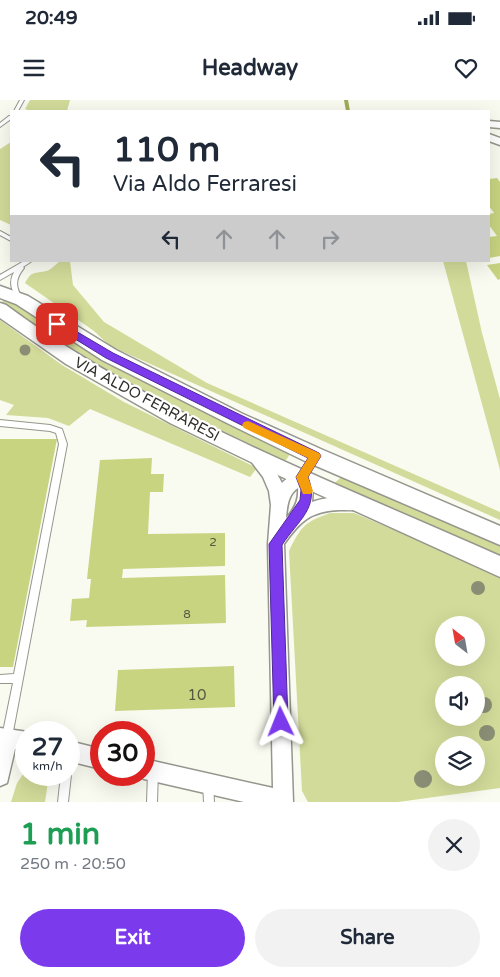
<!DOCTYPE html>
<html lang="en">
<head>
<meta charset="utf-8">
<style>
	:root { --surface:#fff; --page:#f2f2f3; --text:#1f2937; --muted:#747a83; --accent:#7c3aed }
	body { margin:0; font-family:"Varela Round",sans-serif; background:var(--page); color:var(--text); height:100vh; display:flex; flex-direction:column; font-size:19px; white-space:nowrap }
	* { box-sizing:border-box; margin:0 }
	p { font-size:16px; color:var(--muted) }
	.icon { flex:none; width:28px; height:28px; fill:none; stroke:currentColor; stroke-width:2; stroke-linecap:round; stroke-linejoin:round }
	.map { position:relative; height:702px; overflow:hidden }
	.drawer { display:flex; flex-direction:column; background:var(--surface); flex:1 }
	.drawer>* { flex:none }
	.guide { position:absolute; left:10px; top:10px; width:480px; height:152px; border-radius:0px; box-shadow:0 5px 20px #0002; background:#fff; color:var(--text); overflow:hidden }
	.needle { width:32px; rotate:329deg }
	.fabs { position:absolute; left:435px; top:516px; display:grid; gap:10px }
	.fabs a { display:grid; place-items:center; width:50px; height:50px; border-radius:50%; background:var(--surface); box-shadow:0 5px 20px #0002; font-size:25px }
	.speed { position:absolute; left:15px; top:621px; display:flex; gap:10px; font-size:25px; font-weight:700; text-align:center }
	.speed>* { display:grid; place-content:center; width:65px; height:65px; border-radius:50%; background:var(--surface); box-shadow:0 5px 20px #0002; line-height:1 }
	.speed small { font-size:12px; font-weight:400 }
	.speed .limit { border:8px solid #d22; background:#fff; color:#111 }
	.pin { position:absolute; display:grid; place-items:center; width:42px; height:42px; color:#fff; margin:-21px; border-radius:10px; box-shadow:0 2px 8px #0006 }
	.me { position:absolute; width:55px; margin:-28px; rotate:358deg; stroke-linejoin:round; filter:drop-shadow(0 0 4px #0008) }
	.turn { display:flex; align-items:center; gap:18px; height:105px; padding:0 20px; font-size:22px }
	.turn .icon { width:65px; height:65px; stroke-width:2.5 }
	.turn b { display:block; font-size:35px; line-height:42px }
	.lanes { display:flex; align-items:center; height:48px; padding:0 20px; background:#0003; justify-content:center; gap:25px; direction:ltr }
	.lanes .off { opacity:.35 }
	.round { display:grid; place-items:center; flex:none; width:52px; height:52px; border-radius:26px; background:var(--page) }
	.overview { display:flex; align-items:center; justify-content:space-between; height:85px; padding:0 20px }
	h1 { font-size:30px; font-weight:700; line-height:38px; color:#1e9e55 }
	.action { display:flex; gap:10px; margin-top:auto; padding:10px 20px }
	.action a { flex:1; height:58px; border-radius:30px; background:var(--accent); color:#fff; font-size:20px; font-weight:700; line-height:58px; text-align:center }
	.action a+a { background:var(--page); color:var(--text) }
	.status { display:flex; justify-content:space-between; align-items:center; height:35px; padding:0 25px; background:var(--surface); direction:ltr }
	.status svg { height:14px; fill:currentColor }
	header { display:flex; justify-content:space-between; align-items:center; height:65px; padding:0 20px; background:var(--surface); font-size:22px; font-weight:700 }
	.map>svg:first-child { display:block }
	.green { fill:#d2db99; fill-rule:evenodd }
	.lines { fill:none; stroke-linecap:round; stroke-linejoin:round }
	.stream { stroke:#a1ab59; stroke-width:4 }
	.building { fill:#c9d481 }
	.lane-casing { stroke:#95968d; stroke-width:2 }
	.street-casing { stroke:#95968d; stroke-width:3 }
	.secondary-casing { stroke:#95968d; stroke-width:3 }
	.lane { fill:#fff; fill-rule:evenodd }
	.street { fill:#fff; fill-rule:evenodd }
	.secondary { fill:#fff; fill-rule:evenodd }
	.tree { fill:#8a8e75 }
	.route { fill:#7c3aed; stroke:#51269a }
	.slow { fill:#f59e0b }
	.labels { text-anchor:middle; stroke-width:4.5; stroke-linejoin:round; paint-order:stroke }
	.number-label { font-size:12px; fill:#565941 }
	.street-label { font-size:15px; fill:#2f302c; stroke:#fff }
	.near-number-label { font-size:15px; fill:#565941 }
</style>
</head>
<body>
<div class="status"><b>20:49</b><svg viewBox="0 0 49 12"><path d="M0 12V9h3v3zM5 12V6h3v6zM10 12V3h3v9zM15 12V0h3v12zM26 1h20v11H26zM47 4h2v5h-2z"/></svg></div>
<header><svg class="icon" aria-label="menu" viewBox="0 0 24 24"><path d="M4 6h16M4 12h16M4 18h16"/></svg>Headway<svg class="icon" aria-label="heart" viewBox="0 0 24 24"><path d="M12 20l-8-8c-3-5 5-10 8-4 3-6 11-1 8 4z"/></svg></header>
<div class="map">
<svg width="500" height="702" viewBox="0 0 500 702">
	<rect width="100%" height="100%" fill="#f9fbf0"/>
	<g class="green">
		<path d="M30 0H70L67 11H30L25 9Z"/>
		<path d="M11 42V125L0 120V49Z"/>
		<path d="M60 161H70L73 185 104 222 207 283 500 412V420L110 246 94 231 25 183C32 170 35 174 46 171 51 170 56 164 60 161Z"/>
		<path d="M443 161H466L482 233 500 299V370Z"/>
		<path d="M5 198 113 264 292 351 284 363C186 318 88 269 2 202Z"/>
		<path d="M0 220 62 265 124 302 257 368 250 377 90 309 69 326 48 318 6 315 14 305 0 300Z"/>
		<path d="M345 374 500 443V459L332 385Z"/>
		<path d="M330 413H354L500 475V688L398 702H308L302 691 289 451C301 426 305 422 330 413ZM444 525H476V558H444ZM444 585H476V618H444ZM444 645H476V678H444Z"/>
		<path d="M26 670V675H49L45 702H11L17 683Z"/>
	</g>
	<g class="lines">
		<path class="stream" d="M346 0 348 11"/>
	</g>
	<g class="building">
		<path d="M497 78 500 82V156L489 158V137L497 136 489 125V114L494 113 489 106V79Z"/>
		<path d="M500 163V179L498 180 487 165Z"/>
		<path d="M0 339H57L13 567H0Z"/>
		<path d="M152 358 151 374H164L163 392H150L148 434 225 433V466L123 469 122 478 225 475 226 523 86 527 87 520 70 521 72 499 89 498 91 479H87L100 360Z"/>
		<path d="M234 566 235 607 115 611 118 570Z"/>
	</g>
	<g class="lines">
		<defs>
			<g id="lane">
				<path d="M20 0H24L18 11H14Z"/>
				<path d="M9 16H11V19L0 27V23Z"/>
				<path d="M0 131 11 137V141L0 135Z"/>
				<path d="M24 161H32L23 167 24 168C15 179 15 187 23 199L20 201 18 200C12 191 8 183 14 172L0 180V175Z"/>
				<path d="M0 320 50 325 62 329 67 344 12 637 10 640 7 642 4 640 2 637 13 583H0V575L14 574 59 344 56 333 50 331 0 326Z"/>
				<path d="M153 667 157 668 158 672 157 702H147L148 672 149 668Z"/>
				<path d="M69 671 71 675 68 702H58L61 675H69Z"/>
				<path d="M208 679 212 680 213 684 214 702H204L203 684 204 680Z"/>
			</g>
			<g id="street">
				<path d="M489 21 500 22V28L489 27Z"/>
				<path d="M489 34 500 38V45L489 41Z"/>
				<path d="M255 350C268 354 276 372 282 383 288 377 298 370 307 373L313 387 312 402C327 397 348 395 364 400L366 404 364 408C356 411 348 410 340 410 311 411 300 421 284 444L293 702H244L144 679 137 675H144V659L273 688 268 444 271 405 269 391 263 377 247 356 250 352ZM298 388C299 400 295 409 286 418 287 407 288 394 298 388Z"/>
				<path d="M0 628 28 632H26V650L15 649 7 683 0 686Z"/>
				<path d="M69 641 101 649V669L69 661Z"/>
			</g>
			<g id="secondary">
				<path d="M0 186 28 196 116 250 243 314 323 350 500 426V445L307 362 229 324 102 260 16 204 0 198Z"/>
				<path d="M0 203 6 205C153 314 334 382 500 456V477L307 389 170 323 66 264 0 218Z"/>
			</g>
		</defs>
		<use href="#lane" class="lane-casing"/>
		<use href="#street" class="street-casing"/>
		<use href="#secondary" class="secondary-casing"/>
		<use href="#lane" class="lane"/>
		<use href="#street" class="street"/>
		<use href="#secondary" class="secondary"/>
	</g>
	<g class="tree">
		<circle cx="25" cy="250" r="5.5"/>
		<circle cx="478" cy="488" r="7"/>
		<circle cx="484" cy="605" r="8"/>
		<circle cx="487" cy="633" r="8"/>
		<circle cx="423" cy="679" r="9"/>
	</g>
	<path class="route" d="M57 220 113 253 319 353 321 356 308 377C320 408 298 420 282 445L288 622 286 627 281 629 276 627 274 622 269 444 300 400 301 390 296 377 308 358 106 258 54 226 52 224Z"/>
	<path class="slow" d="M248 321 319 353 321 356 308 377 313 391 311 394H303L296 377 308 358 244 328 242 325 244 322Z"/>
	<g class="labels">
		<g class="number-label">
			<text x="213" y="446">2</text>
			<text x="187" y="518">8</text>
		</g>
		<g class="street-label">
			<text transform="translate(147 299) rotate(28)" y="5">VIA ALDO FERRARESI</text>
		</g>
		<g class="near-number-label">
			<text x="197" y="600">10</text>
		</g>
	</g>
</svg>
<div class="fabs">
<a><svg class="needle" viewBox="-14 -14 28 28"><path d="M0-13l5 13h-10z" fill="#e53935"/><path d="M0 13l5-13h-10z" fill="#747a83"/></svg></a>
<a><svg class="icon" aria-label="sound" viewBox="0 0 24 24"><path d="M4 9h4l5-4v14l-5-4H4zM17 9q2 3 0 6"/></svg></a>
<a><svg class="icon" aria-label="layers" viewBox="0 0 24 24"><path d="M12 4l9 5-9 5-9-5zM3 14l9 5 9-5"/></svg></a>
</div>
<div class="speed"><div>27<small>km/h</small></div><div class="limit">30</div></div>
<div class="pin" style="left:57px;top:224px;background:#d93025"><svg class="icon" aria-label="arrive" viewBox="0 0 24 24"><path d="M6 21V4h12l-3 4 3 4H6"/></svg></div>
<svg class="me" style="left:281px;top:622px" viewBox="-20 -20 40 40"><path d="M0-17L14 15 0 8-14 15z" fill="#7c3aed" stroke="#fff" stroke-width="4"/></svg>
<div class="guide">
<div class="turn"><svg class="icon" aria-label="left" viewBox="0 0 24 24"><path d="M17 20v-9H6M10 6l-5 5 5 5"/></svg><div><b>110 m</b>Via Aldo Ferraresi</div></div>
<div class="lanes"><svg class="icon" aria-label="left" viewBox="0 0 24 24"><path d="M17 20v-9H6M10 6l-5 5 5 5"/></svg><svg class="icon off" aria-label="ahead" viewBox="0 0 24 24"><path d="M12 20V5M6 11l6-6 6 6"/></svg><svg class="icon off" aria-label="ahead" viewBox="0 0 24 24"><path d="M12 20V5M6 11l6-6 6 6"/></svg><svg class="icon off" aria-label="right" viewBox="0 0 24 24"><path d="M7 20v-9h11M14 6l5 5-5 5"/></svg></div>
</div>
</div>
<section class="drawer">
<div class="overview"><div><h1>1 min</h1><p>250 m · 20:50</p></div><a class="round"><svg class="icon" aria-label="close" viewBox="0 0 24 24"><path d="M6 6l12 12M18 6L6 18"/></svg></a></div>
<div class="action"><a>Exit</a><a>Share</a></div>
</section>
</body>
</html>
